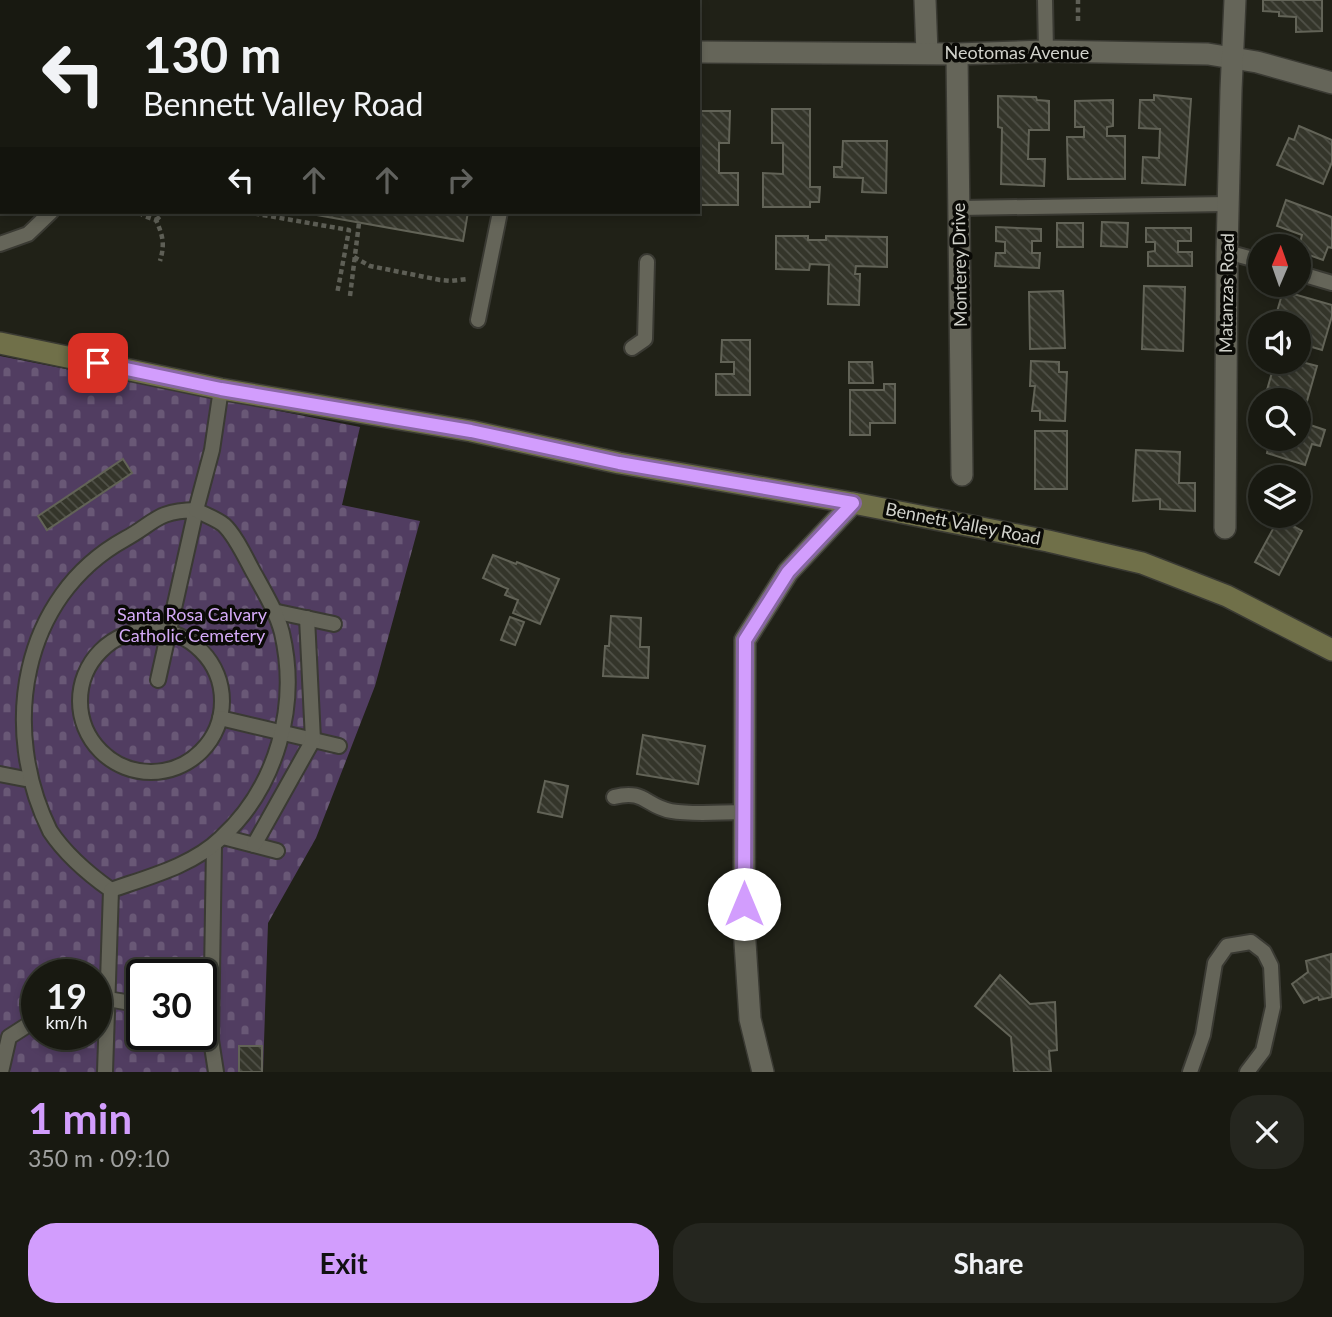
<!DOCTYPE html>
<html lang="en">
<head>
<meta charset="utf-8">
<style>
	:root { --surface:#181911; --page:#25261f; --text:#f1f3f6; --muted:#9fa09f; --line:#363831; --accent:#d29dfd }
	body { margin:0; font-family:Lato,sans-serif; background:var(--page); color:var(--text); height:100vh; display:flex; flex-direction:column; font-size:26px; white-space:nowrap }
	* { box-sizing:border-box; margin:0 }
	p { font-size:23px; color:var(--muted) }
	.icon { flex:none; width:38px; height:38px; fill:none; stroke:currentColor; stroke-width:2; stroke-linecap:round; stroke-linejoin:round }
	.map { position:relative; height:1072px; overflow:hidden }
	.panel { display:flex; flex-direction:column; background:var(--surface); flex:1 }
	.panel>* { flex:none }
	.guide { position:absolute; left:0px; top:0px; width:700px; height:214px; box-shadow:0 4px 10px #0003,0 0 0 2px var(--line); background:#181911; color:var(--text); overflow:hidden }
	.needle { width:46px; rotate:2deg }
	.buttons { position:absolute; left:1248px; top:234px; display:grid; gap:14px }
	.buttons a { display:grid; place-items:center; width:63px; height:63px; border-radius:50%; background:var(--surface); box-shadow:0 4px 10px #0003,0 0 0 2px var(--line); font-size:35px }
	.speed { position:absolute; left:21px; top:959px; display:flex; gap:14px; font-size:35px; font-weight:700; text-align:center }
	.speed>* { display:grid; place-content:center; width:91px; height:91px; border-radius:50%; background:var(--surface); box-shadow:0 4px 10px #0003,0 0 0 2px var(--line); line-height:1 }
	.speed small { font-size:18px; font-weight:400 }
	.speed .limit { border:4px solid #111; border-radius:10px; background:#fff; color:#111 }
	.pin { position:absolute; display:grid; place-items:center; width:60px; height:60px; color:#fff; margin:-30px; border-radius:14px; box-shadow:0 4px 10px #0006 }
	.me { position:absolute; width:77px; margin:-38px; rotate:0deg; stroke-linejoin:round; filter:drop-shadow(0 0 5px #0008) }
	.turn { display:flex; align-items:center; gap:24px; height:147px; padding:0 28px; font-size:32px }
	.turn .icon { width:91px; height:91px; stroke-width:2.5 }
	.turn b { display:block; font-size:49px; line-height:60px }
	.lanes { display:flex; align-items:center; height:66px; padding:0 28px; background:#0003; justify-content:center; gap:35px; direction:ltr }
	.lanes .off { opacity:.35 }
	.round { display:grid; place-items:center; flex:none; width:74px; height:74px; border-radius:28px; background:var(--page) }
	.headline { display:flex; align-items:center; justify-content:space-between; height:119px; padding:0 28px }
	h1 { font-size:42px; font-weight:700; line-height:52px; color:var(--accent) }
	.button { display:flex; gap:14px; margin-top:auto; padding:14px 28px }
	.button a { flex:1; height:80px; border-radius:28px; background:var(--accent); color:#111; font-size:28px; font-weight:700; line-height:80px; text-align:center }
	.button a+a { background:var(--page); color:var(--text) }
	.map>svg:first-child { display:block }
	.cemetery { fill:url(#cemetery-stones); fill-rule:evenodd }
	.building { fill:url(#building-back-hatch); stroke:#626357; stroke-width:2 }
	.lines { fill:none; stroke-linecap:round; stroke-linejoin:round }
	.lane-casing { stroke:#3a3a33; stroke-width:18 }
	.street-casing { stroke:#3a3a33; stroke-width:24 }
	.secondary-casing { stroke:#3a3a33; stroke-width:24 }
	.path { stroke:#5e5f56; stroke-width:4.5; stroke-dasharray:5 3.5; stroke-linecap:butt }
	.lane { stroke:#656559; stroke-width:14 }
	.street { stroke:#656559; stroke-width:21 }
	.secondary { stroke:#707049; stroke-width:21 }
	.route-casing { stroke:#8866a4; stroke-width:18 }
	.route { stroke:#d29dfd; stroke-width:12 }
	.labels { text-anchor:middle; stroke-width:7; stroke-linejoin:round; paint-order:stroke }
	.street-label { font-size:18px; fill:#d1d2cb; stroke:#0a0a06 }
	.park-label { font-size:18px; fill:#d5abf8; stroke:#0a0a06 }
</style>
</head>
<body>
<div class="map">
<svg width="1332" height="1072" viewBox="0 0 1332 1072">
	<defs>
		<pattern id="cemetery-stones" width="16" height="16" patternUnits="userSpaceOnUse" patternTransform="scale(1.75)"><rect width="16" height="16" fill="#513d61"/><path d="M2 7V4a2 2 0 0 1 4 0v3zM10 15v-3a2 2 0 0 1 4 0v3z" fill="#695876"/></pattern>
		<pattern id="building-back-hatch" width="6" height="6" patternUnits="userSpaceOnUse" patternTransform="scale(1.75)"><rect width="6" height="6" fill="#34352a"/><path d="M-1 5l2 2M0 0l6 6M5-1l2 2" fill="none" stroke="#505148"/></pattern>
	</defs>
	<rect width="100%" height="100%" fill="#202117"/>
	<path class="cemetery" d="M0 356 360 427 342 505 420 521 375 686 316 838 268 923 263 1072H0ZM37 975H96V1034H37ZM142 975H201V1034H142Z"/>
	<g class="building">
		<path d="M1263 0H1322V31L1296 32V17L1279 16V12L1263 11Z"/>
		<path d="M1154 95 1191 99 1185 185 1142 183 1143 157 1159 158 1160 129 1139 128 1140 100H1154Z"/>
		<path d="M998 96 1036 97 1037 100 1049 101V130H1029L1028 159H1045L1044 186 1001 184 1002 128 998 127Z"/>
		<path d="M1113 100V126L1107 127V136H1125V179H1068L1067 137H1084V127H1075V101Z"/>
		<path d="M772 109H810V187H820L819 202H810V207H763V173L783 174V143H772Z"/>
		<path d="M698 111H730L729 143H719V173H738V205H698Z"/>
		<path d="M1299 126 1332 140V162L1323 184 1277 165 1289 138 1294 140Z"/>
		<path d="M843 141H887L886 193 862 192 863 178 834 177V167H842Z"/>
		<path d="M1286 200 1332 217V248L1328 247 1323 260 1298 251 1302 235 1277 226Z"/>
		<path d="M300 212H468L463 241Z"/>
		<path d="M1102 222 1128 223 1127 247 1101 246Z"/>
		<rect x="1057" y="223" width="26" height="24"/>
		<path d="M996 227 1041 229V241H1032V253H1040L1039 268 995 266 996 253H1005V242L996 241Z"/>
		<path d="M1146 228H1191V241H1178V252H1192V266H1148V252L1155 251V242H1146Z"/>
		<path d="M776 236H808V240H826V236L887 237V267L856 266 855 274H860L859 305 828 304 829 265 810 264 809 270 776 269Z"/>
		<path d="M1144 286 1185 287 1183 351 1142 349Z"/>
		<path d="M1063 291 1065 348 1030 349 1029 292Z"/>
		<path d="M1283 291 1332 305V316L1322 350 1298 343V324L1274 322Z"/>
		<path d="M722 340H750V395H716V374H734V362H721Z"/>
		<path d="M1031 361 1059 362V372H1067L1065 421 1040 420V411H1032L1035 386H1030Z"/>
		<path d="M1298 361 1317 366 1307 401 1267 390 1275 362Z"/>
		<path d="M849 362H872L873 383H849Z"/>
		<path d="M884 384H895V423H870V435H850V390H884Z"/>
		<path d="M1298 421 1325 430 1320 446 1312 444 1305 465 1267 453 1270 439H1298Z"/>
		<rect x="1035" y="431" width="32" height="58"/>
		<path d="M1136 450 1180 452 1179 483H1195V511L1160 509V499L1133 501Z"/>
		<path d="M123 459 132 473 47 530 38 516Z"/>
		<path d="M1279 518 1302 531 1279 575 1255 562Z"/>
		<path d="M493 555 516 564 517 562 559 579 540 624 513 613 518 600 505 595 508 589 483 578Z"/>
		<path d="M611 616 641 618 640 647H649L648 678 603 676 605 646H609Z"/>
		<path d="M510 617 524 622 515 645 501 640Z"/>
		<path d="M643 735 705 746 698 784 637 774Z"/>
		<path d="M545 781 568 786 562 817 538 812Z"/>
		<path d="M1331 954 1332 997 1319 1000 1318 997 1304 1003 1292 984 1308 972 1306 961Z"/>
		<path d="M131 961 179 962V975H142V991H131Z"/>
		<path d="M1000 975 1030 1004 1055 1002 1057 1050 1049 1051 1051 1072H1014L1011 1037 975 1006Z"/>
		<rect x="239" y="1046" width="23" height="26"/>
	</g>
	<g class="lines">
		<defs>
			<g id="lane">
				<path d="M1045 0 1046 51"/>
				<path d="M180 2 181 0"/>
				<path d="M0 33H2"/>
				<path d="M959 208 1228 204"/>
				<path d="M0 244 28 234 51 212"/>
				<path d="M1227 252 1260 261"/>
				<path d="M1298 273 1332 283"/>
				<path d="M478 320 500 212"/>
				<path d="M632 348 645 339 647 262"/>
				<path d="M273 611 334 624"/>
				<circle cx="151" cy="701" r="71"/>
				<path d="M220 718 339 746"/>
				<path d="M0 774 25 779"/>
				<path d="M614 797C645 789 645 806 671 811 694 815 721 812 744 812"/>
				<path d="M223 837 277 851"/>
				<path d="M254 845 313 740 307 618"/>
				<path d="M111 890C87 873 66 855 50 831 0 730 20 597 125 539 156 522 156 511 196 510L158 680"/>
				<path d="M96 1002 108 999 142 1005"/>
				<path d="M201 1032 211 1040 216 1072"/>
				<path d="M211 1040 214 845"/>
				<path d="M1 1072 9 1037 37 1019"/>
				<path d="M105 1072 111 890C148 877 192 866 221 838 277 787 299 706 282 633 277 613 265 593 255 575 247 561 236 536 224 525 217 519 205 515 196 510L212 450 221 389"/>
				<path d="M1190 1072 1203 1035 1215 963 1227 946 1251 942 1264 952 1271 966 1273 1007 1263 1051 1247 1072"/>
			</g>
			<g id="street">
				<path d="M318 0 324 2"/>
				<path d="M661 0V2"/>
				<path d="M925 0 927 53"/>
				<path d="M698 52 957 54 1046 51 1208 54 1257 62 1332 83"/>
				<path d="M957 54 962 475"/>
				<path d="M1225 528 1227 252 1231 90 1235 0"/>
				<path d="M763 1072 750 1019 744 927 745 640 788 572 853 503"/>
			</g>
			<path id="secondary" d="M0 343 221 389 471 431 619 463 853 503 1048 541 1142 563 1227 596 1332 650"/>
		</defs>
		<use href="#lane" class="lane-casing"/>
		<use href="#street" class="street-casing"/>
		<use href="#secondary" class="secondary-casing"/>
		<g class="path">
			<path d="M1078 21V0"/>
			<path d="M139 212 144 216 156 220C163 236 165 244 160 261"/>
			<path d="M246 212 349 230 337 294"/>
			<path d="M156 220 165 212"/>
			<path d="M354 257 370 266 440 280 451 281 467 279"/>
			<path d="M350 296 359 223"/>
		</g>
		<use href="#lane" class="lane"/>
		<use href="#street" class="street"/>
		<use href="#secondary" class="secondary"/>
	</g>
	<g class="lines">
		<defs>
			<path id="route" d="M98 363 221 389 471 431 619 463 853 503 788 572 745 640 744 904"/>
		</defs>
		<use href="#route" class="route-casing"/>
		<use href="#route" class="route"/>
	</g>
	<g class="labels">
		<g class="street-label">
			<text x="1017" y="59">Neotomas Avenue</text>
			<text transform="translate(960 265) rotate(-91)" y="6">Monterey Drive</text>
			<text transform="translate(1227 293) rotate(-89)" y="6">Matanzas Road</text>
			<text transform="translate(963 524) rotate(11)" y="6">Bennett Valley Road</text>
		</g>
		<g class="park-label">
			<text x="192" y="621">Santa Rosa Calvary<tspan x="192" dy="21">Catholic Cemetery</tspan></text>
		</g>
	</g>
</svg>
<div class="buttons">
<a><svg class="needle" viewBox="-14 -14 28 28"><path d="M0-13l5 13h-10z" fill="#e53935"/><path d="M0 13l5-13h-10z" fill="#9fa09f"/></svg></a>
<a><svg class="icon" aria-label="sound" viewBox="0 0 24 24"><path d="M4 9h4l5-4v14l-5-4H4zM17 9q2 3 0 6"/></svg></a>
<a><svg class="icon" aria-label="search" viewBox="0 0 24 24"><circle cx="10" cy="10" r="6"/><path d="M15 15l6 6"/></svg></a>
<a><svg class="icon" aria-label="layers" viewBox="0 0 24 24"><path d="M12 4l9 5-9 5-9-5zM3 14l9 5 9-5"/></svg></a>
</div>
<div class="speed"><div>19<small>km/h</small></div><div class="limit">30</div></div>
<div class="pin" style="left:98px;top:363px;background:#d93025"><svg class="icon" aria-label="arrive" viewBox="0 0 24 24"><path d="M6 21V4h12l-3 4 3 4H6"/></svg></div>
<svg class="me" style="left:744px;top:904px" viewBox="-20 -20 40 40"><circle r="19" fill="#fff"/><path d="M0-13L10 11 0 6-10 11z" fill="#d29dfd"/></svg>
<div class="guide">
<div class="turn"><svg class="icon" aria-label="left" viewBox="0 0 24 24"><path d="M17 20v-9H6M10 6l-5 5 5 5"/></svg><div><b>130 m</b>Bennett Valley Road</div></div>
<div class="lanes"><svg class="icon" aria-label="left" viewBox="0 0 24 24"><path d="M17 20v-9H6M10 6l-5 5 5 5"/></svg><svg class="icon off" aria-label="ahead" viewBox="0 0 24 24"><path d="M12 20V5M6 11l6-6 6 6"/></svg><svg class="icon off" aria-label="ahead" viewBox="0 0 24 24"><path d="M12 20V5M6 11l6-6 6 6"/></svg><svg class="icon off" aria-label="right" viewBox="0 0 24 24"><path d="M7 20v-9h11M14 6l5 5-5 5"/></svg></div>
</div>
</div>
<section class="panel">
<div class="headline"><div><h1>1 min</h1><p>350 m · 09:10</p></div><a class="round"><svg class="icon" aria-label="close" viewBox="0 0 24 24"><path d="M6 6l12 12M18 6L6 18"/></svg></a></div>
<div class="button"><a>Exit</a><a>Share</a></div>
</section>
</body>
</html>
